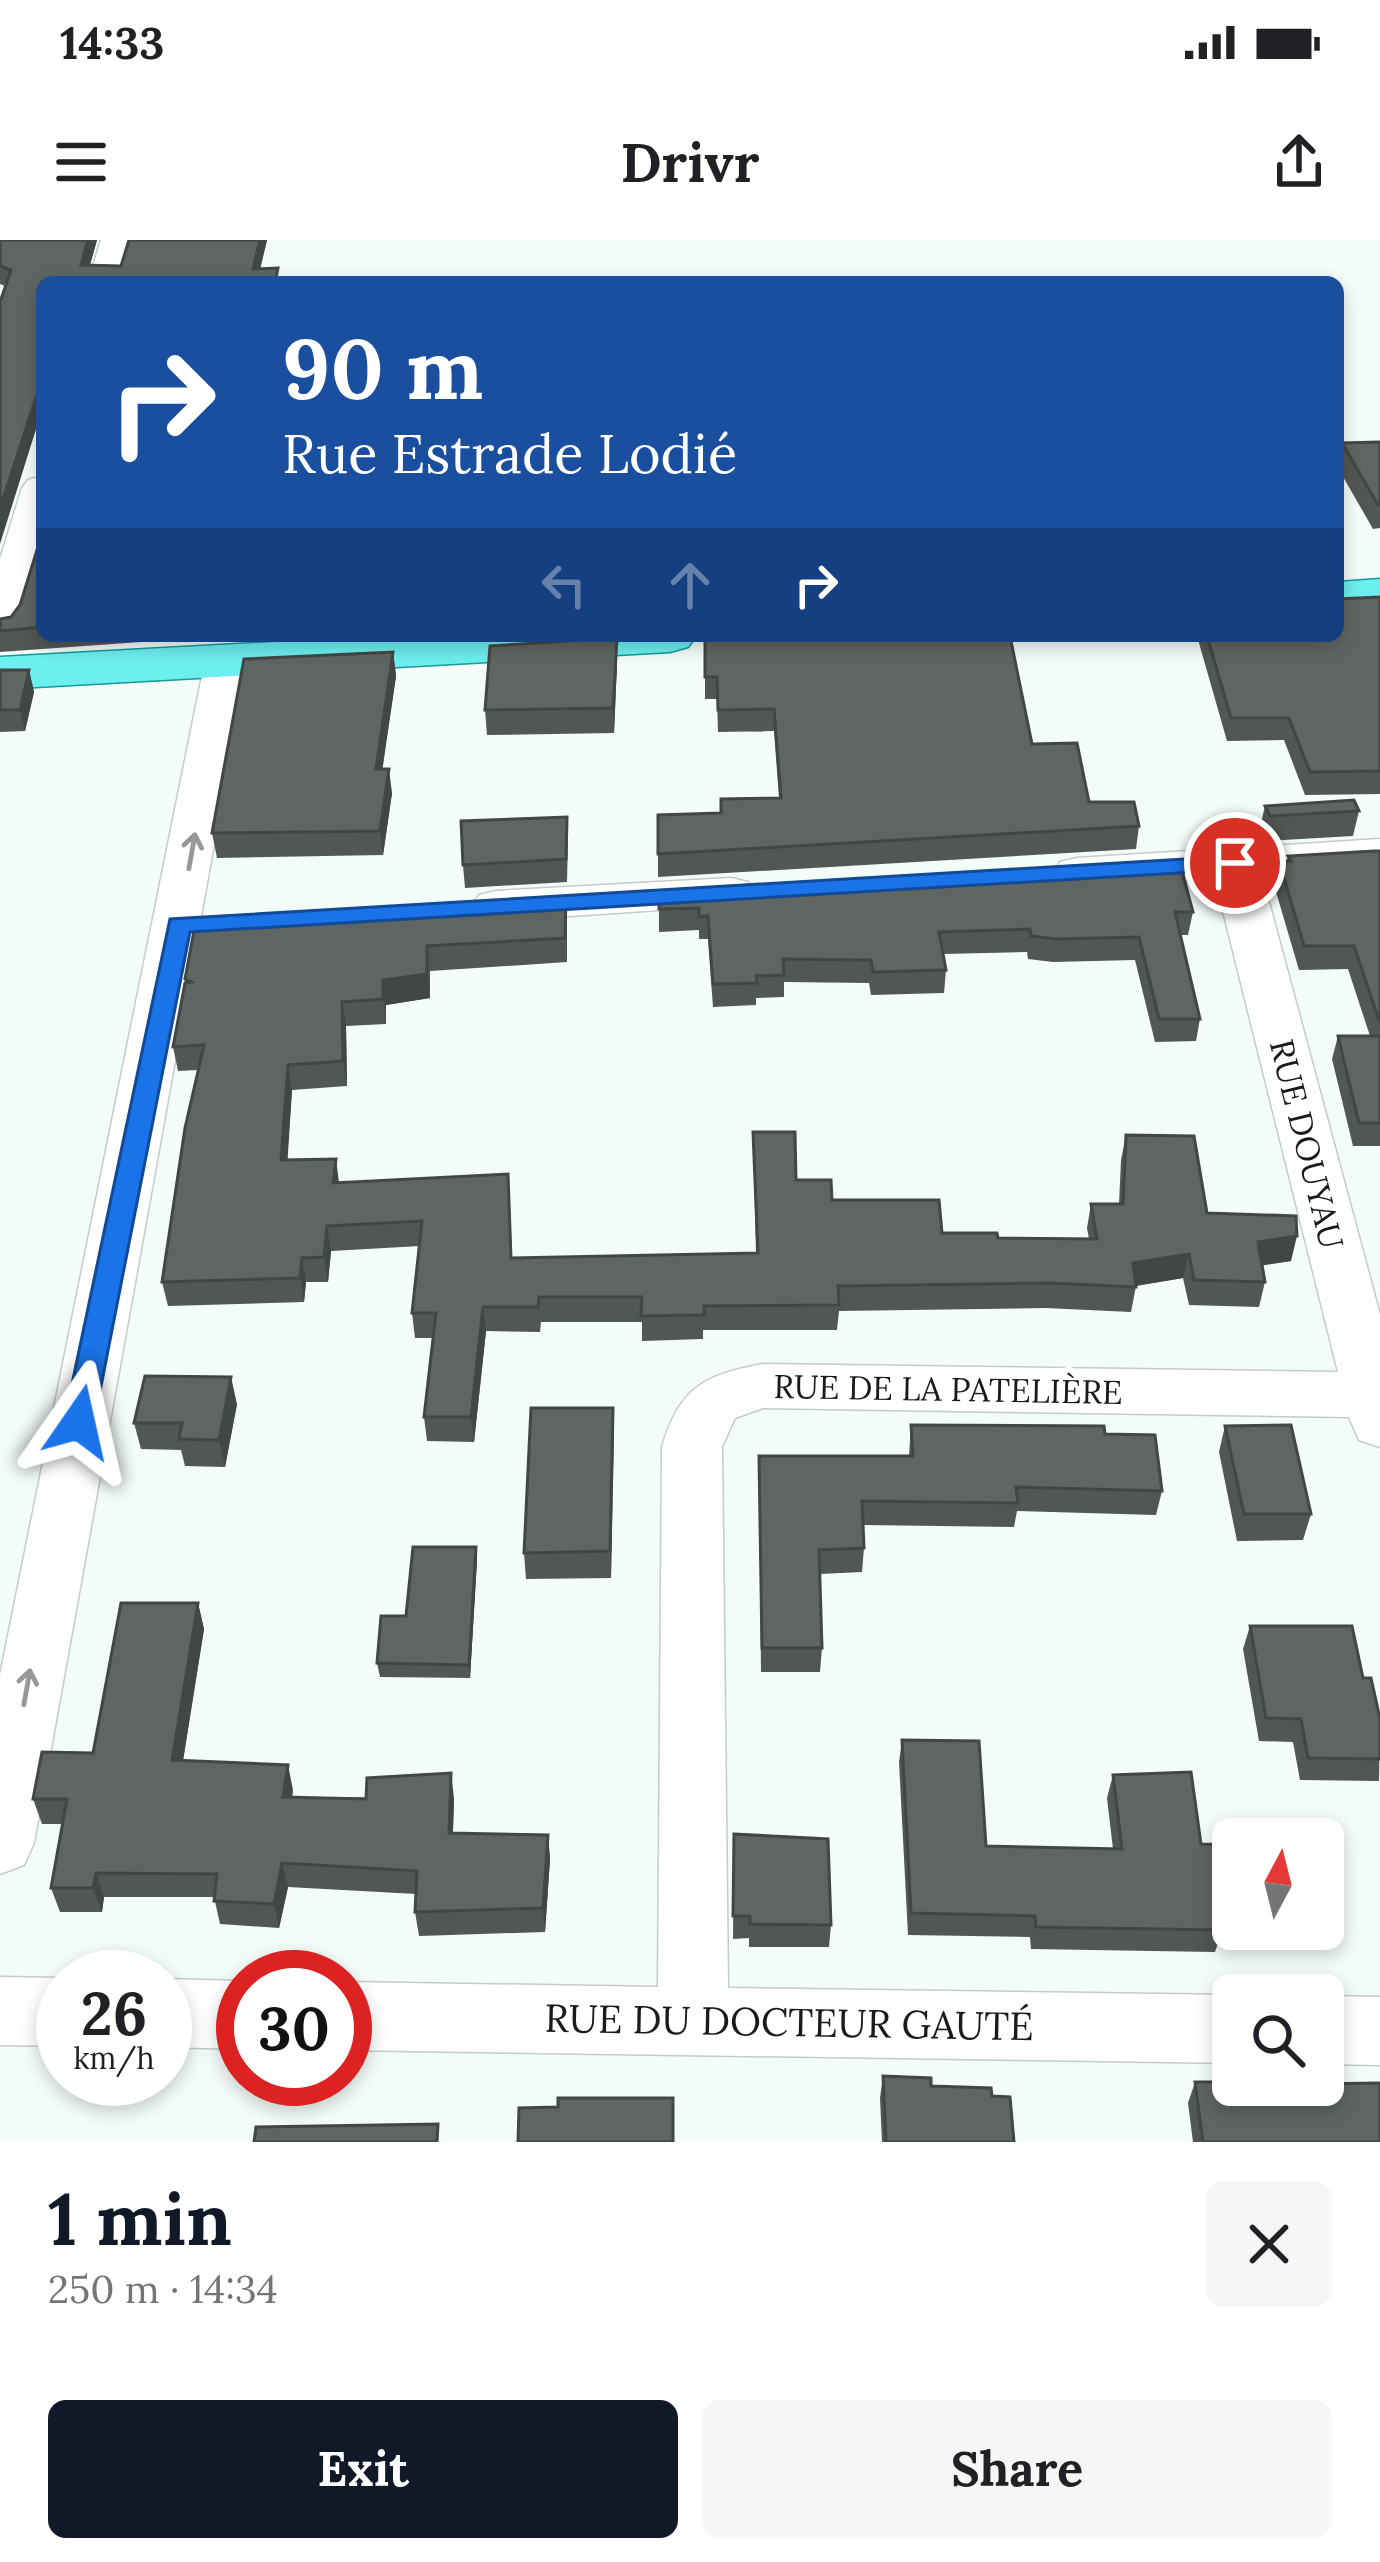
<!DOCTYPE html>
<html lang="en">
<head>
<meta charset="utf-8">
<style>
	:root { --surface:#fff; --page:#f6f6f6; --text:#202124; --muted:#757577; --accent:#111827 }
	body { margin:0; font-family:Lora,serif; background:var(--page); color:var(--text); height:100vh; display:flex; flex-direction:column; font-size:45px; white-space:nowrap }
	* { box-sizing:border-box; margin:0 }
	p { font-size:39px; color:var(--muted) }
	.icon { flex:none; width:66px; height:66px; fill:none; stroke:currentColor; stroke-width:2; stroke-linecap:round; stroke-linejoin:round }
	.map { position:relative; height:1902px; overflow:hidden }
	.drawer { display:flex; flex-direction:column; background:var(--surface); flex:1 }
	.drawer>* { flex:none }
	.hud { position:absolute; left:36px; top:36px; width:1308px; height:366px; border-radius:18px; box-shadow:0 6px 18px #0003; background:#1a4fa0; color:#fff; overflow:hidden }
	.needle { width:78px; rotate:7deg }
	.fabs { position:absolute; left:1212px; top:1578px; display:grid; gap:24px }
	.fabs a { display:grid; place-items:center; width:132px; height:132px; border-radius:18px; background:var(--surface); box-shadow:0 6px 18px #0003; font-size:60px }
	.speed { position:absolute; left:36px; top:1710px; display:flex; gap:24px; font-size:60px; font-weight:700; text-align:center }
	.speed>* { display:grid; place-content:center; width:156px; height:156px; border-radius:50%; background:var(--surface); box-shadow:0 6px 18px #0003; line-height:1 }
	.speed small { font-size:30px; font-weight:400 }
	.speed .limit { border:18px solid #d22; background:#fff; color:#111 }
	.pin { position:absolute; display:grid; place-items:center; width:102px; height:102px; color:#fff; margin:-51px; border:6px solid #fff; border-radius:50%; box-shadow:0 3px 12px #0007 }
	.me { position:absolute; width:132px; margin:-66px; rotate:11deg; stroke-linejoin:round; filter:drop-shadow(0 0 9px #0008) }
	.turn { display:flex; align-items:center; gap:42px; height:252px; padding:0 48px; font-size:54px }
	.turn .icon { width:156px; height:156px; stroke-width:2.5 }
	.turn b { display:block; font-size:84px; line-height:102px }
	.lanes { display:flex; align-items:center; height:114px; padding:0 48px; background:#0003; justify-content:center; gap:60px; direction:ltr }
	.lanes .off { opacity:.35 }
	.round { display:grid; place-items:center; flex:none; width:126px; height:126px; border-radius:18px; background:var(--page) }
	.head { display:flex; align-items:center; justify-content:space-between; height:204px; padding:0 48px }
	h1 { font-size:72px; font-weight:800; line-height:90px; color:var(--accent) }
	.action { display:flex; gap:24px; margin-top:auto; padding:24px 48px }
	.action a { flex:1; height:138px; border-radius:18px; background:var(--accent); color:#fff; font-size:48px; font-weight:800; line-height:138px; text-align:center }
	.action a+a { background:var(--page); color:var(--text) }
	.status { display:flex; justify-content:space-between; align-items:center; height:84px; padding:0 60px; background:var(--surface); direction:ltr }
	.status svg { height:33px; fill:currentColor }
	header { display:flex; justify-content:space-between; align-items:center; height:156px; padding:0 48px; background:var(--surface); font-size:54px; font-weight:800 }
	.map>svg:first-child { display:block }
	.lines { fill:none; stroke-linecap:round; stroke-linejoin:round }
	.minor-casing { stroke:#c3ccc8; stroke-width:3 }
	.primary-casing { stroke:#109d9d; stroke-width:3 }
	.minor { fill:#fff; fill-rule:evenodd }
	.primary { fill:#6deeef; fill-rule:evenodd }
	.wall { fill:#525753 }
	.shaded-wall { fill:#424743 }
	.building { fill:#5f6560; stroke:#424743; stroke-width:3 }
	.oneway { stroke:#979898 }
	.route { fill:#1a73e8; stroke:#114b97; stroke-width:3 }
	.labels { text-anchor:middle; stroke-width:12; stroke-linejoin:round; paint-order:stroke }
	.street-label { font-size:33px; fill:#181b1a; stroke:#fff }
	.near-street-label { font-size:39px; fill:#181b1a; stroke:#fff }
</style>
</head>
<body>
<div class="status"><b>14:33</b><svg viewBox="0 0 49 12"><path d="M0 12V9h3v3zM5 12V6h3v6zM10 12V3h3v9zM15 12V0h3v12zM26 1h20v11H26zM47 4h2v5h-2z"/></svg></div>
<header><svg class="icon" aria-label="menu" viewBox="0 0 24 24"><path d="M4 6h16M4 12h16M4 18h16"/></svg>Drivr<svg class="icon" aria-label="share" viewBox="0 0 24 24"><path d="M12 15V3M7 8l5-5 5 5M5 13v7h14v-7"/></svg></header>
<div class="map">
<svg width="1380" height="1902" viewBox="0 0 1380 1902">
	<rect width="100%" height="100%" fill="#f3fcf9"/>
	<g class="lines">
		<defs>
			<g id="minor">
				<path d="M101 0H135L122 42H88Z"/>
				<path d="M42 236V314L21 385 15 394 0 398V319L22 248 28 240Z"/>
				<path d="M226 408 241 412 247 421 34 1603 24 1625 0 1634V1435L205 421 211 412Z"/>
				<path d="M1380 599V629L1262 636 1380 1075V1207L1359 1200 1349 1177 763 1168 735 1178 722 1207 728 1748 1233 1755V1823L345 1810V1742L658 1747 662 1207C680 1147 704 1135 763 1124L1338 1132 1215 639 1077 648 1060 644 1053 633 1060 622 1077 618Z"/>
				<path d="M731 638 748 642 755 653 748 664 496 681 479 677 472 666 479 655 496 651Z"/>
				<path d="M0 1737 63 1738V1806L0 1805Z"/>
				<path d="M165 1739 243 1741V1809L165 1807Z"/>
				<path d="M1323 1756 1380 1757V1825L1323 1824Z"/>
			</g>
			<g id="primary">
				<path d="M1380 339V369L1338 372V342Z"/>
				<path d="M387 396H696L688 407 670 412 0 449V417Z"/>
			</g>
		</defs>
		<use href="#minor" class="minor-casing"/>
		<use href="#primary" class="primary-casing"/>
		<use href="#minor" class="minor"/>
		<use href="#primary" class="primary"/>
	</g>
	<g class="wall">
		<path d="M0 0H97L90 25 121 26 129 0H267L260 29 42 42V170L5 46 0 44Z"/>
		<path d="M1380 202V288L1373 289 1338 228V223L1342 203Z"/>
		<path d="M42 260V396H142L141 402 0 412V379L11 377 20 365 42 294Z"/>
		<path d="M1380 357V554L1305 555 1284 500 1227 501 1197 396H1338Z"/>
		<path d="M705 396 1032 504 1089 562 1139 586 1136 609 658 637V575L721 573 779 558 774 491 718 492 717 459H705Z"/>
		<path d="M393 412 396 436 382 529 392 553 383 615 217 618 212 593Z"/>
		<path d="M617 423 614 493 487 495 485 470Z"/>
		<path d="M0 430H29L34 452 25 491 0 492Z"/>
		<path d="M1265 566 1359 571 1353 596 1264 601 1259 591Z"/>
		<path d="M568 601 567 642 465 648 463 625Z"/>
		<path d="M1380 611V906H1353L1332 819 1338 796H1370L1348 729 1299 730 1274 645 1279 621H1287L1288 616Z"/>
		<path d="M1149 632 1193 672 1188 695H1180L1200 779 1196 801 1155 802 1135 720 1053 722 1028 719 1027 712 943 714 946 730 944 753 871 755 869 743 784 742V757L756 758V765L713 767 708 699H699V690L659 692V654Z"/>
		<path d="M567 682V722L430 731V758L386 765V784L346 786 347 846 292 850 287 919 339 943 508 934 512 1018 756 1013 753 892 796 940 832 960 942 993 998 998 1089 999 1087 988 1091 964H1119L1121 920 1126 895 1207 973 1291 1021 1262 1025 1265 1042 1259 1067 1189 1065 1183 1038 1136 1046 1131 1072 1045 1068 839 1071 837 1090H703V1099L642 1101V1082H541L540 1092 486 1091 474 1202 427 1201 424 1177 433 1098H415L412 1073 420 1006 331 1011 328 1042H306L304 1062 168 1066 162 1042 198 830 178 831 173 807 185 739Z"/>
		<path d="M237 1164 225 1227 185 1226 181 1210 141 1209 134 1183Z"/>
		<path d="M613 1168 611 1338 526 1339 524 1313Z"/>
		<path d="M911 1185 1105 1194 1162 1251 1156 1275 1017 1271 1014 1287 863 1285 864 1308 862 1332 820 1334 822 1408 820 1432H761L759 1216H909Z"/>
		<path d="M1225 1186 1311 1274 1303 1300 1237 1301 1219 1212Z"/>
		<path d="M476 1307 477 1320 470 1438 380 1437 377 1423 406 1376Z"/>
		<path d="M198 1363 204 1389 183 1521 293 1550 292 1557 454 1558 453 1593 548 1595 550 1619 545 1692 419 1696 415 1672 416 1654 288 1647 279 1688 220 1684 214 1657H104L102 1672H60L51 1648 63 1584H42L33 1559 93 1513Z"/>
		<path d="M1250 1386 1363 1438 1380 1479 1379 1541 1300 1540 1293 1502 1259 1501 1243 1409Z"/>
		<path d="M902 1500 986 1606 1113 1609 1107 1558 1113 1535 1201 1604 1233 1605V1689H1268L1264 1701 1219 1700 1215 1712 1031 1709 1030 1697 908 1695 899 1522Z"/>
		<path d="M734 1594 831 1685 829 1707H749V1698L733 1699Z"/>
		<path d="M883 1836 992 1856 1014 1902H882L880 1858Z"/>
		<path d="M1195 1842 1380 1902H1193L1188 1863Z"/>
	</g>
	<g class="shaded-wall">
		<path d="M88 0H97L85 42 81 25Z"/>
		<path d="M260 0H267L257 42 253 29Z"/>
		<path d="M41 139 42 170 0 304V268Z"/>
		<path d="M617 398V423L614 493 613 468Z"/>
		<path d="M393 412 396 436 379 553 376 529Z"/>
		<path d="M29 430 34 452 25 491 20 470Z"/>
		<path d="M389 529 392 553 383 615 380 591Z"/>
		<path d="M427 706 430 758 386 765V784L383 740Z"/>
		<path d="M342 762 346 786 347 846 343 821Z"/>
		<path d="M288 825 292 850 286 944 281 920Z"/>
		<path d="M336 919 339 943H333Z"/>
		<path d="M327 986 331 1011 328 1042 324 1017Z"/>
		<path d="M1297 996 1291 1021 1252 1027 1258 1002Z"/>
		<path d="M1189 1014 1183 1038 1128 1047 1133 1023Z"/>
		<path d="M302 1018 306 1042 304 1062 300 1038Z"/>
		<path d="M483 1067 486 1091 474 1202 471 1177Z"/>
		<path d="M231 1137 237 1164 225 1227 219 1200Z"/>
		<path d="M613 1168 614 1194 611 1338 610 1311Z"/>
		<path d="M476 1307 477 1320 470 1438 469 1425Z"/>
		<path d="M198 1363 204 1389 179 1545 172 1520Z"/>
		<path d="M288 1525 293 1550 288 1581 283 1557Z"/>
		<path d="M451 1533 454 1558 452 1617 449 1593Z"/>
		<path d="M548 1595 550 1619 545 1692 543 1668Z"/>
		<path d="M282 1623 288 1647 279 1688 274 1664Z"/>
		<path d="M96 1633 104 1657 102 1672 93 1648Z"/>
	</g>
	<g class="building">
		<path d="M0 0H88L81 25 121 26 129 0H260L253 29 278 28 275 42H42V139L0 268V62L11 30 0 26Z"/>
		<path d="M1380 202V265H1378L1342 203Z"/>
		<path d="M42 260V387L0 391V379L11 377 20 365 42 294Z"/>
		<path d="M1380 357V531L1310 532 1289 478H1231L1207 396H1338V359Z"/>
		<path d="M705 396H1010L1032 504 1077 503 1089 562H1134L1139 586 658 614V575L721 573V559L781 558 774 469 718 470 717 437H705Z"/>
		<path d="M617 398 613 468 485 470 490 406Z"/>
		<path d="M393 412 376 529H389L380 591 212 593 244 419Z"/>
		<path d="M0 430H29L20 470H0Z"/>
		<path d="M1354 560 1359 571 1270 576 1265 566Z"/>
		<path d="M567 577 566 619 463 625 461 581Z"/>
		<path d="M1374 611H1380V783L1354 706H1304L1279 621H1291L1288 616Z"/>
		<path d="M1148 625 1149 632 1182 631 1193 672H1175L1200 779H1159L1139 697 1056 699 1031 696 1030 689 939 692 946 730 873 732 871 720 783 719 784 735 756 736 757 743 713 744 708 676 699 677V668L659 669V654Z"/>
		<path d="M566 658 565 698 427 706V734L383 740V759L342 762 343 821 288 825 281 920 336 919 333 943 508 934 511 1018 758 1013 753 892H795L796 940H831L832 960H939L942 993H997L998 998 1097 999 1091 964H1123L1126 895 1194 896 1207 973 1296 976 1297 996 1258 1002 1265 1042 1194 1040 1189 1014 1133 1023 1136 1047 1049 1043 838 1046 839 1065 704 1066V1075L641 1076 642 1057H539L538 1067H483L471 1177H424L436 1073H412L422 981 327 986 324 1017 302 1018 300 1038 162 1042 185 888 204 805 173 807 185 743 191 742 185 739 196 680Z"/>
		<path d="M1338 796H1380V883H1359Z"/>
		<path d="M145 1136 231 1137 219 1200 179 1199 182 1183H134Z"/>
		<path d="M531 1168H613L610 1311 524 1313Z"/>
		<path d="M911 1185 1104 1186 1105 1194 1155 1195 1162 1251 1016 1247 1018 1263 862 1261 864 1308 819 1310 822 1408H762L759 1216H913Z"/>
		<path d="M1291 1185 1311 1274H1244L1225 1186Z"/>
		<path d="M413 1307H476L469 1425 377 1423 381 1376H406Z"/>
		<path d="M121 1363H198L172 1520 288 1525 283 1557 366 1559 367 1538 451 1533 449 1593 548 1595 543 1668 415 1672 417 1631 282 1623 274 1664 214 1661 217 1634 96 1633 93 1648H51L67 1559H33L42 1512 93 1513Z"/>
		<path d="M1250 1386H1352L1363 1438H1371L1380 1479V1519L1308 1518 1301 1479 1266 1478Z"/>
		<path d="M902 1500 979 1501 986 1606 1122 1609 1113 1535 1191 1532 1201 1604 1233 1605V1678H1220L1222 1690 1036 1687 1035 1676 911 1673Z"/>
		<path d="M734 1594 828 1599 831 1685 750 1684V1676H733Z"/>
		<path d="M883 1836 931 1838V1846L991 1848 992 1856 1010 1857 1014 1902H886Z"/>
		<path d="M1195 1842H1233V1845L1380 1843V1902H1203Z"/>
		<path d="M558 1858H673V1902H518L519 1868 558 1867Z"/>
		<path d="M438 1884 437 1902H254L256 1887Z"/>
	</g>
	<defs><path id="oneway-shaft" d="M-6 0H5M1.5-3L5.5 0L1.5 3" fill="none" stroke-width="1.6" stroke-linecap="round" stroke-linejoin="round" transform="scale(3)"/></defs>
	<g class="oneway">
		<use href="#oneway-shaft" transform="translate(192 611) rotate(-80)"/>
		<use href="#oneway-shaft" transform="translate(27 1447) rotate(-80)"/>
	</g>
	<path class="route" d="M1235 616 1247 623 1244 629 190 692 94 1182 90 1190H69L64 1182 170 679Z"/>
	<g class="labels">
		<g class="street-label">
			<text transform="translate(1307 904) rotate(76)" y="12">RUE DOUYAU</text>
			<text transform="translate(948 1149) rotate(1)" y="12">RUE DE LA PATELIÈRE</text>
		</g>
		<g class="near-street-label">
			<text transform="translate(789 1782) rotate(1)" y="14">RUE DU DOCTEUR GAUTÉ</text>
		</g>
	</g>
</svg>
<div class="fabs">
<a><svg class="needle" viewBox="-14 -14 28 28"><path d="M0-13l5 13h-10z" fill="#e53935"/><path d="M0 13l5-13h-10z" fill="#757577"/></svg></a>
<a><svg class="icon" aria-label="search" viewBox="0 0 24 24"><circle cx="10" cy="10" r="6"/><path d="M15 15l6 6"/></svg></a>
</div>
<div class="speed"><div>26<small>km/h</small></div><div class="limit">30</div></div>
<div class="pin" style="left:1235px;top:623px;background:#d93025"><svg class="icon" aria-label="arrive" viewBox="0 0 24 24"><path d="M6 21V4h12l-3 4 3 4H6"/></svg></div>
<svg class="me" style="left:79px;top:1182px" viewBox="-20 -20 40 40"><path d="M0-17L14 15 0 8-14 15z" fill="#1a73e8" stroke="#fff" stroke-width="4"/></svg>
<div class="hud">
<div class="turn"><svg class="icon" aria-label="right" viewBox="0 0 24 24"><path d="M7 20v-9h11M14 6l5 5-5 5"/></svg><div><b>90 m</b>Rue Estrade Lodié</div></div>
<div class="lanes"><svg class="icon off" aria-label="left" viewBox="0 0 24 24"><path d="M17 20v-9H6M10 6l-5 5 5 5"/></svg><svg class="icon off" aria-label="ahead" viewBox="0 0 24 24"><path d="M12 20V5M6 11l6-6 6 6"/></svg><svg class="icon" aria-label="right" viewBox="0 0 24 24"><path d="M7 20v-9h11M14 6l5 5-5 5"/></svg></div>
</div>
</div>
<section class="drawer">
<div class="head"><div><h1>1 min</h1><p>250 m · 14:34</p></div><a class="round"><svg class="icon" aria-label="close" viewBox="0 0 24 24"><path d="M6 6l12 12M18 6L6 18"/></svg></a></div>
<div class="action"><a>Exit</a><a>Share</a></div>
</section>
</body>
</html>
